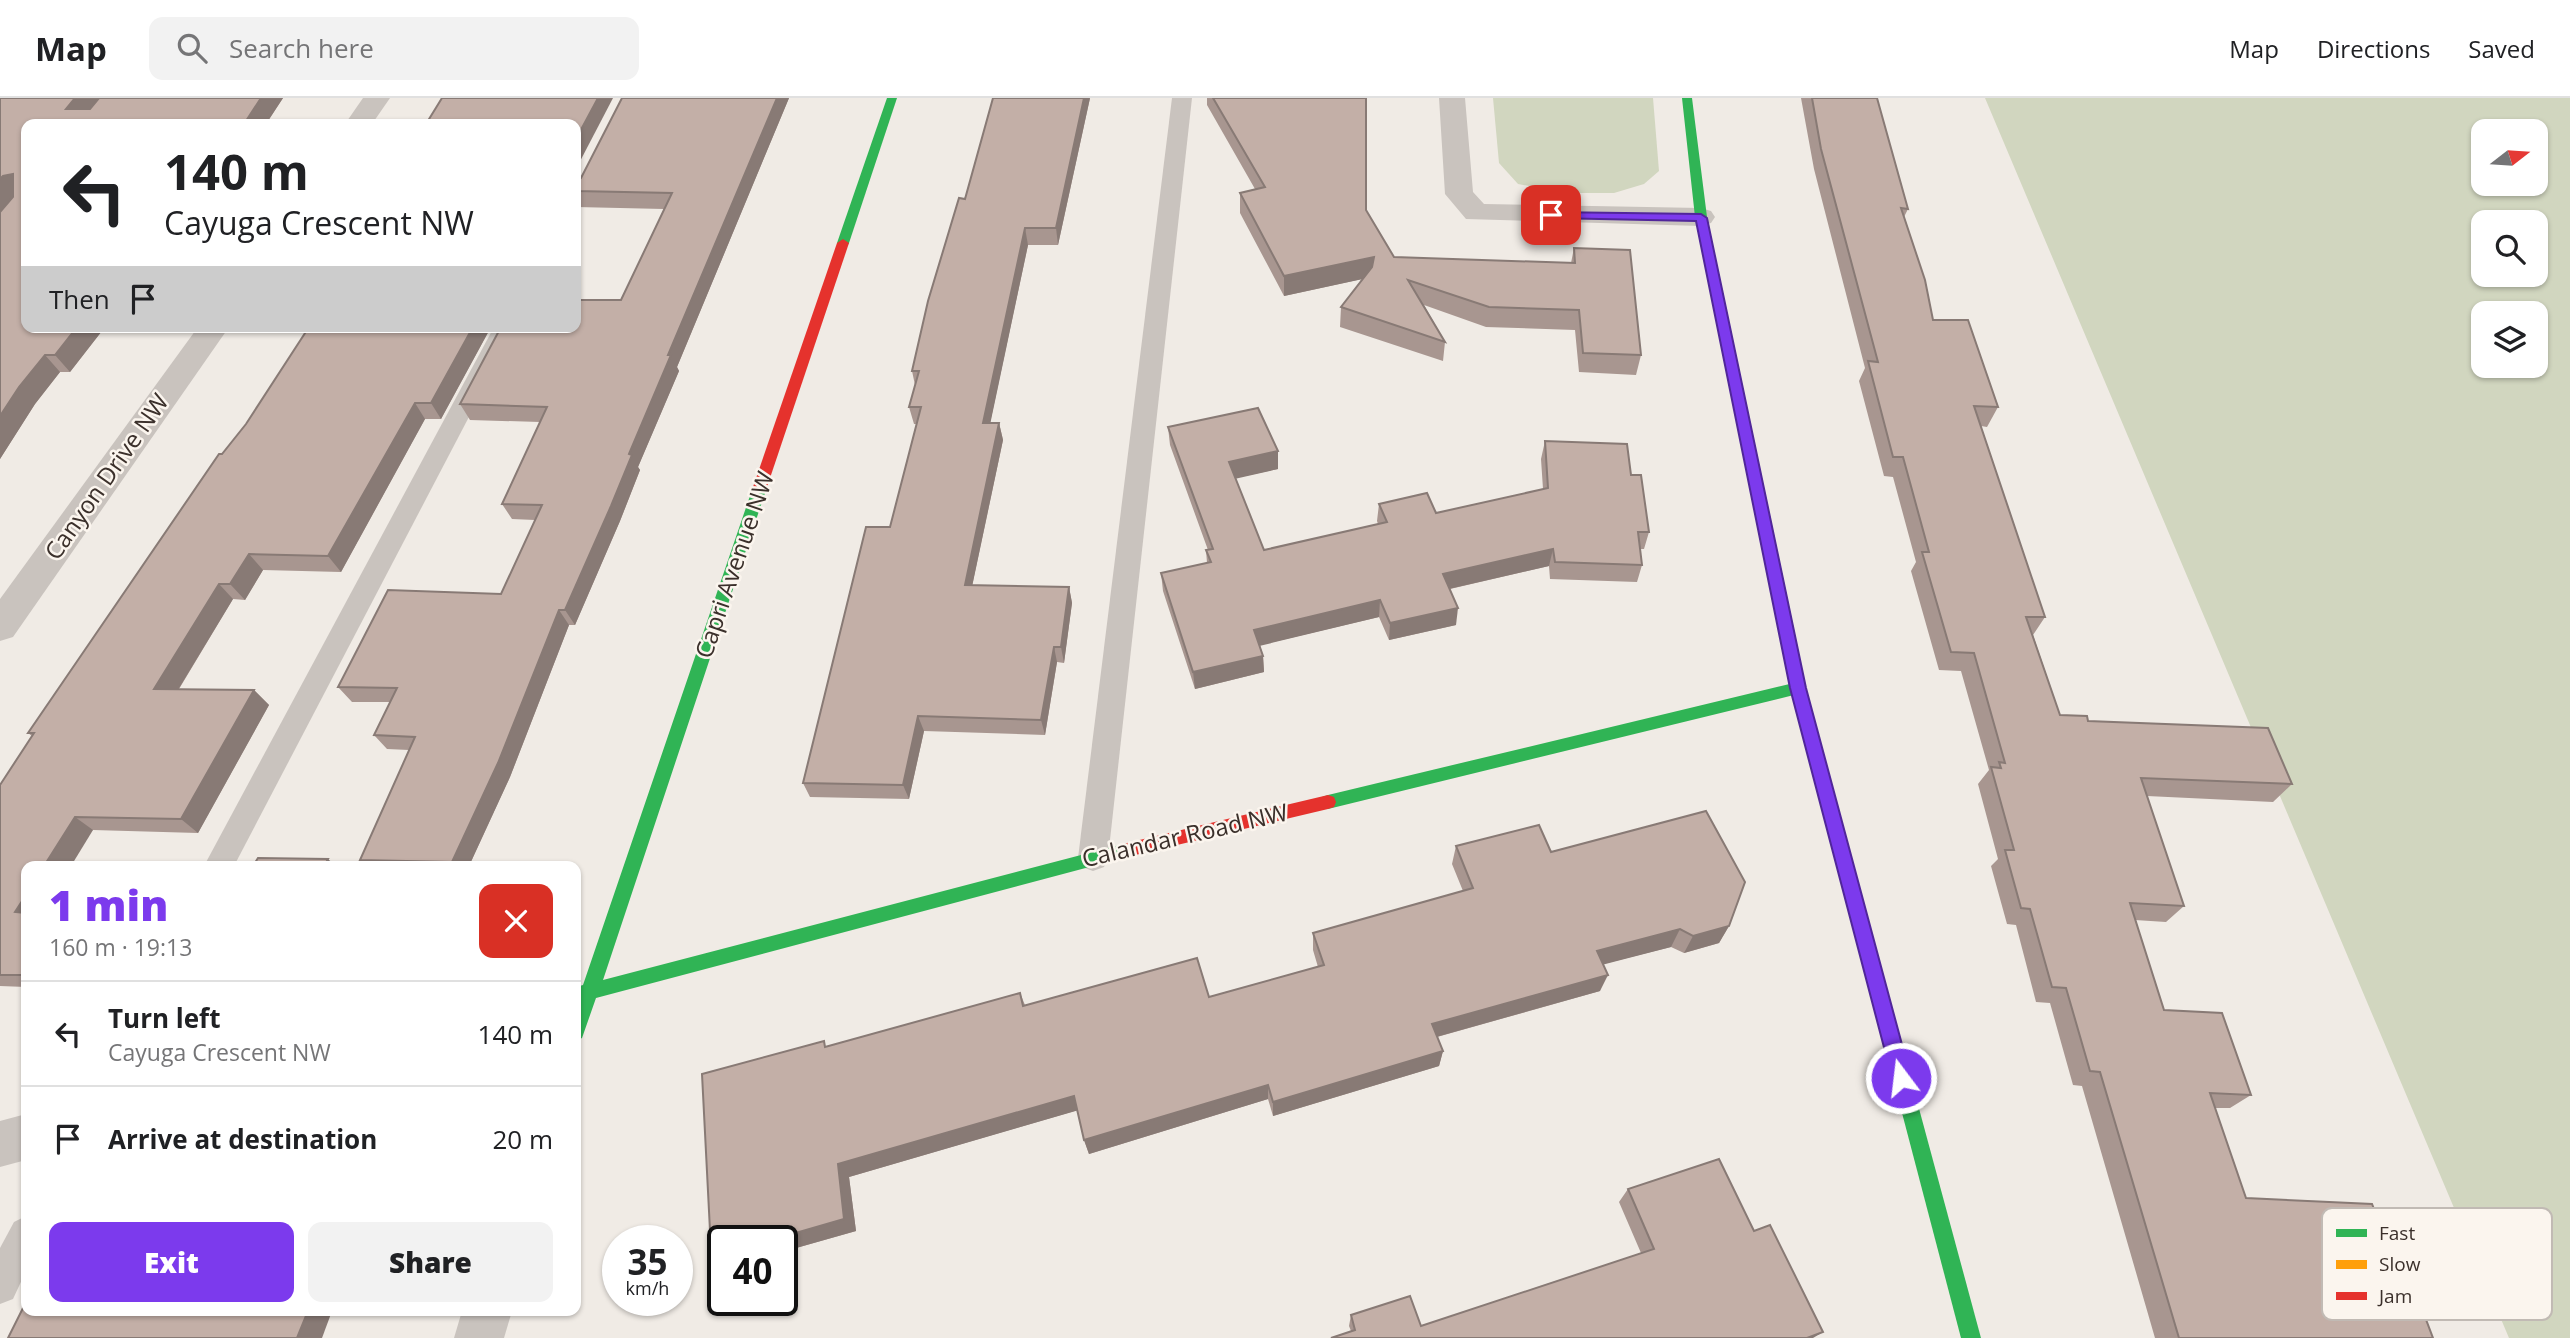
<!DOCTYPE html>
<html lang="en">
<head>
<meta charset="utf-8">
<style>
	:root { --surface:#fff; --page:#f2f2f2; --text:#202124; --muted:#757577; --line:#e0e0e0; --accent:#7c3aed }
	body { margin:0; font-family:"Open Sans",sans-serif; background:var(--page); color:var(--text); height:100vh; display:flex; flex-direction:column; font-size:26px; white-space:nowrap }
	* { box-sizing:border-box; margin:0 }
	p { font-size:23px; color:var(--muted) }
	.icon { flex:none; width:38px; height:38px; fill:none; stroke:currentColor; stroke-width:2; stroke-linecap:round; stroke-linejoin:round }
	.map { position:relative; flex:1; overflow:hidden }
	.details { position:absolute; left:21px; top:763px; width:560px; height:455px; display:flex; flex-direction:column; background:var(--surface); border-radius:14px; box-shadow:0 2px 5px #0004 }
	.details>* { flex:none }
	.guide { position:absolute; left:21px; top:21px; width:560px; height:214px; border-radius:14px; box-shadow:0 2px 5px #0004; background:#fff; color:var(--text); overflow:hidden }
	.needle { width:46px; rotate:73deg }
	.tools { position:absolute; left:2471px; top:21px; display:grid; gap:14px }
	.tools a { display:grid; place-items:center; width:77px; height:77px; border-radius:14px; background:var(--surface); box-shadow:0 2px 5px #0004; font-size:35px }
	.speed { position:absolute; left:602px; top:1127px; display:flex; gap:14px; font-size:35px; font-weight:700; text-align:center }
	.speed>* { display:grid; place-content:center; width:91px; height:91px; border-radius:50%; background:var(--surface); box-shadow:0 2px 5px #0004; line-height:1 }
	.speed small { font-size:18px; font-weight:400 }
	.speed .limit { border:4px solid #111; border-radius:10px; background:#fff; color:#111 }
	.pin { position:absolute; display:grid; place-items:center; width:60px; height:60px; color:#fff; margin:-30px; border-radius:14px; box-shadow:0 4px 10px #0006 }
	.me { position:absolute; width:77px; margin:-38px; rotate:345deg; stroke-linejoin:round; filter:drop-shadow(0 0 5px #0008) }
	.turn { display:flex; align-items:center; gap:24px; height:147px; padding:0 28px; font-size:32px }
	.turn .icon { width:91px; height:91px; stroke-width:2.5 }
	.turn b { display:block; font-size:49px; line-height:60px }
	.then { display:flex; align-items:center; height:66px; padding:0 28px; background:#0003; gap:14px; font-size:26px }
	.round { display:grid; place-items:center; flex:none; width:74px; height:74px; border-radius:14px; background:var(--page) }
	.summary { display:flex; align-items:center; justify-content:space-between; height:119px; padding:0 28px }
	h1 { font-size:42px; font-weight:800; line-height:52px; color:var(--accent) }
	.cta { display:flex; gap:14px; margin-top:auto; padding:14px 28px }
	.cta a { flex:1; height:80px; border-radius:14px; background:var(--accent); color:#fff; font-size:28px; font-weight:800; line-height:80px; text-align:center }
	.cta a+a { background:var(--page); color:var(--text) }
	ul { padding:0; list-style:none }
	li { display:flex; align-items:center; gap:21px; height:105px; padding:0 28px; border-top:2px solid var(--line) }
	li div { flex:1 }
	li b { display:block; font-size:26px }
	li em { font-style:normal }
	header { display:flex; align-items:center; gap:42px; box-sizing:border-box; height:98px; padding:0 35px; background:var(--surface); border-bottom:2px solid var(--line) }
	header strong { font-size:33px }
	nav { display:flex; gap:38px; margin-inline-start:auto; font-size:24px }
	.search { width:490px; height:63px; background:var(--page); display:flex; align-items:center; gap:18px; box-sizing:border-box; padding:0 24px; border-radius:14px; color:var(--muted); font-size:26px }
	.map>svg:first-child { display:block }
	.green { fill:#d1d6bf; fill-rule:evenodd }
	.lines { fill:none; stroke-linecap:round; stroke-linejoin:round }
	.lane { fill:#c9c3be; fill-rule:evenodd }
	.street { fill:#c9c3be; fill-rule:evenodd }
	.fast { fill:#30b455; fill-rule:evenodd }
	.slow { fill:#ff9f0a; fill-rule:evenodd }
	.jam { fill:#e5322d; fill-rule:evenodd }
	.wall { fill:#a89690 }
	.shaded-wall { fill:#887a75 }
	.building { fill:#c3afa7; stroke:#887a75; stroke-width:2 }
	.route { fill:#7c3aed; stroke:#51269a; stroke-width:2 }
	.labels { text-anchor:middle; stroke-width:5; stroke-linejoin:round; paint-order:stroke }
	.street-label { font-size:24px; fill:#3b302b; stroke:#fbf5ee }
	.key { fill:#fbf5ee; stroke:#c1bab4; stroke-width:2 }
	.key-label { font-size:19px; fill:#3b302b }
</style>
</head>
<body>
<header>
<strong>Map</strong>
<div class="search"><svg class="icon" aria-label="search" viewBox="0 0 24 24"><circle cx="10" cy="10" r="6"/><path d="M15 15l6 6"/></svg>Search here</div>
<nav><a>Map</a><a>Directions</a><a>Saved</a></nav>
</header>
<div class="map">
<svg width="2570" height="1240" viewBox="0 0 2570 1240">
	<rect width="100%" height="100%" fill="#f0ebe5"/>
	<g class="green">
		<path d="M1493 0H1653L1659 73 1644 86 1614 95H1568L1518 86 1499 65Z"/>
		<path d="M1985 0H2570V1240H2509ZM2483 33H2536V86H2483ZM2483 124H2536V177H2483ZM2483 215H2536V268H2483Z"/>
	</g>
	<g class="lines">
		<g class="lane">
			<path d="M1172 0H1192L1108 760 1104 769 1093 773 1082 769 1078 760Z"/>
			<path d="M494 229H516L234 768H204Z"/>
			<path d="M26 1118V1173L13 1201 0 1206V1150L14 1124Z"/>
		</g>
		<g class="street">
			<path d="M363 0H390L372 26H345Z"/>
			<path d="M1439 0H1465L1473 94 1484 106 1701 110 1711 113 1715 119 1711 125 1701 128 1466 121 1445 96Z"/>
			<path d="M198 229H229L13 539 0 543V501Z"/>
			<path d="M26 1016V1062L0 1069V1023Z"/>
			<path d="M462 1213H512L504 1240H454Z"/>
		</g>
		<g class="fast">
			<path d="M887 0H897L849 145 847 148H839L837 145Z"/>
			<path d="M1682 0H1692L1707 119 1795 536 1787 542 1779 536 1695 119Z"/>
			<path d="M760 384 767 389 603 882 1127 745 1133 747 1135 752 1133 757 1127 759 596 900 582 940 576 943V889L583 887 753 389Z"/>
			<path d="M1798 584 1803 586 1806 590 1803 594 1798 596 1328 711 1322 709 1320 704 1322 699 1328 697Z"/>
			<path d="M1905 983 1912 986 1914 992 1981 1240H1961L1896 992 1898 986Z"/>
		</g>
		<path class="slow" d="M1787 530 1795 536 1806 590 1914 992 1912 998 1905 1001 1898 998 1896 992 1790 590 1779 536Z"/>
		<g class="jam">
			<path d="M843 141 849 145 767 389 760 394 755 393 753 389 837 145Z"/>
			<path d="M1328 697 1334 699 1336 704 1334 709 1328 711 1127 759 1121 757 1119 752 1121 747 1127 745Z"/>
		</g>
	</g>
	<g class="wall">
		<path d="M0 0H283L266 26H26V229H105L70 274H60L35 306 0 361Z"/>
		<path d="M622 0H789L677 269 679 273 638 369 640 372 620 423 575 527H569L510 679 469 768H367L360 762 409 652 387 651 374 637 390 604H352L338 589 501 496 535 422 512 421 502 406 540 324 470 322 460 306 621 202 664 111 576 109V83L581 80Z"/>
		<path d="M1090 0 1058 147H1028L990 325H999L1003 342 972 488 1069 489 1072 505 1064 565 1057 564 1045 637 924 633 909 701 810 699 803 685 890 429 917 326H914L909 309 915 287 912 273 965 101Z"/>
		<path d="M1207 0H1366V112L1394 159 1571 165 1574 150 1641 257 1636 277 1579 274 1575 232 1486 229 1424 207 1445 244 1443 263 1340 229 1341 209 1362 181 1284 198 1240 115V95L1255 91 1207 7Z"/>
		<path d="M1801 0H1877L1908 111 1904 119 1933 222 1998 309 1987 329 1981 328 2045 519 2033 537 2060 617 2088 623 2292 686 2273 704 2147 698 2184 808 2166 824 2135 822 2164 912 2251 997 2230 1010H2215L2246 1100 2399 1174 2433 1240H2155L2082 988 2073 987 2050 905 2036 904 2016 827 2007 826 1991 768 1998 761 1978 686 1989 672 1961 573 1939 572 1911 473 1916 464 1893 379 1884 378 1859 283 1865 270 1814 71Z"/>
		<path d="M491 229 441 321H425L341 474 263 472 245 502 233 501 179 591 254 592 269 607 198 735 93 732 26 768V889L0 888V687L32 638 28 635 222 356Z"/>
		<path d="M1168 329 1278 371 1235 380 1264 452 1378 426 1377 423 1379 406 1436 415 1543 391 1541 361 1545 343 1631 377 1649 434 1644 451H1640L1642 467 1637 484 1550 481 1549 468 1450 491 1456 527 1389 542 1379 519 1260 547 1263 558 1264 574 1195 591 1163 493 1161 475 1207 465 1206 452H1208L1170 347Z"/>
		<path d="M1456 748 1551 754 1729 828 1719 845 1684 855 1671 849 1603 866 1600 893 1437 939 1443 953 1439 968 1273 1018 1268 1001 1089 1056 1084 1042 1078 1012 849 1079 856 1133 782 1154V1143L828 948 1020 895 1025 907 1209 899 1318 869 1313 852V835L1463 793 1452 766Z"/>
		<path d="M1628 1091 1754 1133 1813 1240 1351 1233 1349 1228 1351 1217 1421 1228 1641 1155 1619 1104Z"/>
	</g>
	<g class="shaded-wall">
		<path d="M75 0H101L80 26 66 11Z"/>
		<path d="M261 0H283L266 26H244Z"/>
		<path d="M598 0H613L576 71V41Z"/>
		<path d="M777 0H789L677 269 679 273 638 369 640 372 620 423 575 527 565 512 629 356 668 257Z"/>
		<path d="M1084 0H1090L1058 147 1056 130Z"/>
		<path d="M13 76 26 91 0 114V81L3 78Z"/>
		<path d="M1025 130 1028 147 987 341 983 325Z"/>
		<path d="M1374 159 1372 179 1284 198V178Z"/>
		<path d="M77 229H105L70 274 55 257Z"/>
		<path d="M473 229H491L441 321 431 305Z"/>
		<path d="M45 257 60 274 35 306 0 361V318L19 289Z"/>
		<path d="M415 305 425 321 341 474 328 458Z"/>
		<path d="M999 325 1003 342 969 503 965 487Z"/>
		<path d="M1278 353V371L1230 382 1229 364Z"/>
		<path d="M1553 451 1549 468 1440 493 1443 476Z"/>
		<path d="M249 456 263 472 245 502 230 486Z"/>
		<path d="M219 486 233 501 170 605 154 591Z"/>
		<path d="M1069 489 1072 505 1064 565 1061 549Z"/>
		<path d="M1380 502 1379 519 1255 549 1254 532Z"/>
		<path d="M1458 510 1456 527 1389 542 1390 525Z"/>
		<path d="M559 512 569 527 510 679 469 768H457L452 764Z"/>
		<path d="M1054 549 1057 564 1045 637 1041 622Z"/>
		<path d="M1263 558 1264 574 1195 591 1193 574Z"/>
		<path d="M254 592 269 607 198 735 181 721Z"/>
		<path d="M918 618 924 633 909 701 903 687Z"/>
		<path d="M75 719 93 732 71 768H44Z"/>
		<path d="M328 761 336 768H324Z"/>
		<path d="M26 797V821L15 814Z"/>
		<path d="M1729 828 1719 845 1684 855 1693 838Z"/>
		<path d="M1680 831 1671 849 1590 870 1597 853Z"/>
		<path d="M1608 877 1600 893 1429 941 1432 926Z"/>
		<path d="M1443 953 1439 968 1273 1018V1004Z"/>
		<path d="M1268 987V1001L1089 1056 1084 1042Z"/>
		<path d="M1074 998 1079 1012 849 1079 856 1133 782 1154V1143H768L838 1066Z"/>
		<path d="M723 1149V1161L711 1152Z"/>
		<path d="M308 1213H332L322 1240H297Z"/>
		<path d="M1823 1234 1813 1240H1806Z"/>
	</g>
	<g class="building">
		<path d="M0 0H75L66 11H90L99 0H261L244 26H26V229H77L55 257H45L19 289 0 318V114L13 99V76L3 78 0 81Z"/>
		<path d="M442 0H598L576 41V26H426Z"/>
		<path d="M622 0H777L668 257H671L629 356 632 357 611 408 565 512H559L498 665 452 764 360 762 415 639 374 637 397 590 338 589 388 492 501 496 542 407 502 406 547 309 460 306 501 229H576V202H621L672 95 576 93V83L581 80Z"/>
		<path d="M993 0H1084L1056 130H1025L983 325H999L965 487 1069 489 1061 549H1054L1041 622 918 618 903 687 803 685 866 429H890L921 309H909L919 273H912L928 203 959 100 965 101Z"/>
		<path d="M1213 0H1366V112L1394 159 1575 165 1574 150 1630 152 1641 257 1583 255 1579 212 1489 209 1408 182 1445 244 1341 209 1372 169 1374 159 1284 178 1240 95 1265 89Z"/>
		<path d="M1812 0H1877L1908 111 1901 110 1925 182 1933 222H1968L1998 309 1974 308 2045 519H2026L2060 617 2087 618 2088 623 2268 630 2292 686 2141 680 2184 808 2130 805 2164 912 2222 915 2251 997 2210 995 2246 1100 2372 1106 2399 1174H2408L2433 1240H2179L2100 974 2090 973 2066 890 2052 889 2030 811 2021 810 2005 752H2014L1991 669 2001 670 1999 664 2005 665 1974 555 1951 554 1922 454H1929L1903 359H1893L1868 263 1878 264 1821 51Z"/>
		<path d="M309 229H473L431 305H415L328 458 249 456 230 486H219L154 591 254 592 181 721 75 719 44 768H26V797L15 814 26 815V877H0V687L34 635H28L67 578 219 356H222L246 326Z"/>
		<path d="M1258 310 1278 353 1229 364 1264 452 1387 424 1379 406 1427 395 1436 415 1548 390 1545 343 1627 346 1631 377H1641L1649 434H1638L1642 467 1555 464 1553 451 1443 476 1458 510 1390 525 1380 502 1254 532 1263 558 1193 574 1161 475 1211 464 1206 452 1213 451 1168 329Z"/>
		<path d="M1706 713 1745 784 1729 828 1693 838 1680 831 1597 853 1608 877 1432 926 1443 953 1273 1004 1268 987 1084 1042 1074 998 838 1066 844 1121 768 1143H723V1149L711 1152 702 976 824 943 825 949 1020 895 1023 908 1197 860 1209 899 1324 867 1313 835 1473 790 1456 748 1539 727 1551 754Z"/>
		<path d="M258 760 328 761 324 768H253Z"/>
		<path d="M1719 1061 1754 1133 1770 1127 1823 1234 1807 1240H1331L1355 1232 1351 1217 1410 1198 1421 1228 1654 1151 1628 1091Z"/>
		<path d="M26 1204V1213H308L297 1240H8Z"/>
	</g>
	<path class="route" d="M1547 114 1701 116 1707 120 1806 590 1911 980 1908 986 1901 989 1895 986 1892 980 1790 590 1696 123 1551 120 1545 117Z"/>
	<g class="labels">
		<g class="street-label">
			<text transform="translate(107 379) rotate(-55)" y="8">Canyon Drive NW</text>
			<text transform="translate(735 467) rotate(-71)" y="8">Capri Avenue NW</text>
			<text transform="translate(1185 738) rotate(-13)" y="8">Calandar Road NW</text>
		</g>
	</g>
	<rect x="2322" y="1110" width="230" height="112" rx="10" class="key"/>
	<rect x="2336" y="1131" width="31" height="8" fill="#30b455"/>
	<rect x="2336" y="1162" width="31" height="9" fill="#ff9f0a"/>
	<rect x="2336" y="1194" width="31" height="8" fill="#e5322d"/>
	<g class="key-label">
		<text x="2379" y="1142">Fast</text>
		<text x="2379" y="1173">Slow</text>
		<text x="2379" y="1205">Jam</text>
	</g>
</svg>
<div class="tools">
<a><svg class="needle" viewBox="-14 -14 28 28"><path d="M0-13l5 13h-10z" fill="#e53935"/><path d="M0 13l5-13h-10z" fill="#757577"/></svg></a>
<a><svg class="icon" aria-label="search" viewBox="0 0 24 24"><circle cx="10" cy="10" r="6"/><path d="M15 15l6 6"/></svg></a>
<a><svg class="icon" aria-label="layers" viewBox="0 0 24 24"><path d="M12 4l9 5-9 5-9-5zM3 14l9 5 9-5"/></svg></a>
</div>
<div class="speed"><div>35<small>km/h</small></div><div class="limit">40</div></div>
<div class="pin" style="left:1551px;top:117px;background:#d93025"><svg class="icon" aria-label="arrive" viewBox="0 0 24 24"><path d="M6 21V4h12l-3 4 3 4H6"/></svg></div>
<svg class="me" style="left:1901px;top:980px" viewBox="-20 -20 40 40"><circle r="17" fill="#7c3aed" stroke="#fff" stroke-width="3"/><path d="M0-11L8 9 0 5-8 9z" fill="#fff"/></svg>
<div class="guide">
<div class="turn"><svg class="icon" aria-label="left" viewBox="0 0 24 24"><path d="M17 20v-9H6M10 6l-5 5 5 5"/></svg><div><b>140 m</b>Cayuga Crescent NW</div></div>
<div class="then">Then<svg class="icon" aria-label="arrive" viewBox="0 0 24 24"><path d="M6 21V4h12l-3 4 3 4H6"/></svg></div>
</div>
<section class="details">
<div class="summary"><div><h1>1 min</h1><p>160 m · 19:13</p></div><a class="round" style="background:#d93025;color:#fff"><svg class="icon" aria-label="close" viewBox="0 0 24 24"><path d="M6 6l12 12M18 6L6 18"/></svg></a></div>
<ul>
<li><svg class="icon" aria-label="left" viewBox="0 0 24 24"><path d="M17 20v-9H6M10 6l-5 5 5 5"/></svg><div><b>Turn left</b><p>Cayuga Crescent NW</p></div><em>140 m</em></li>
<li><svg class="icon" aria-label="arrive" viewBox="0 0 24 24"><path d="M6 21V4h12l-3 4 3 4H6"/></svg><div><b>Arrive at destination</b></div><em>20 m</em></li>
</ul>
<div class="cta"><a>Exit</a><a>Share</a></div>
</section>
</div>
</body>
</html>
